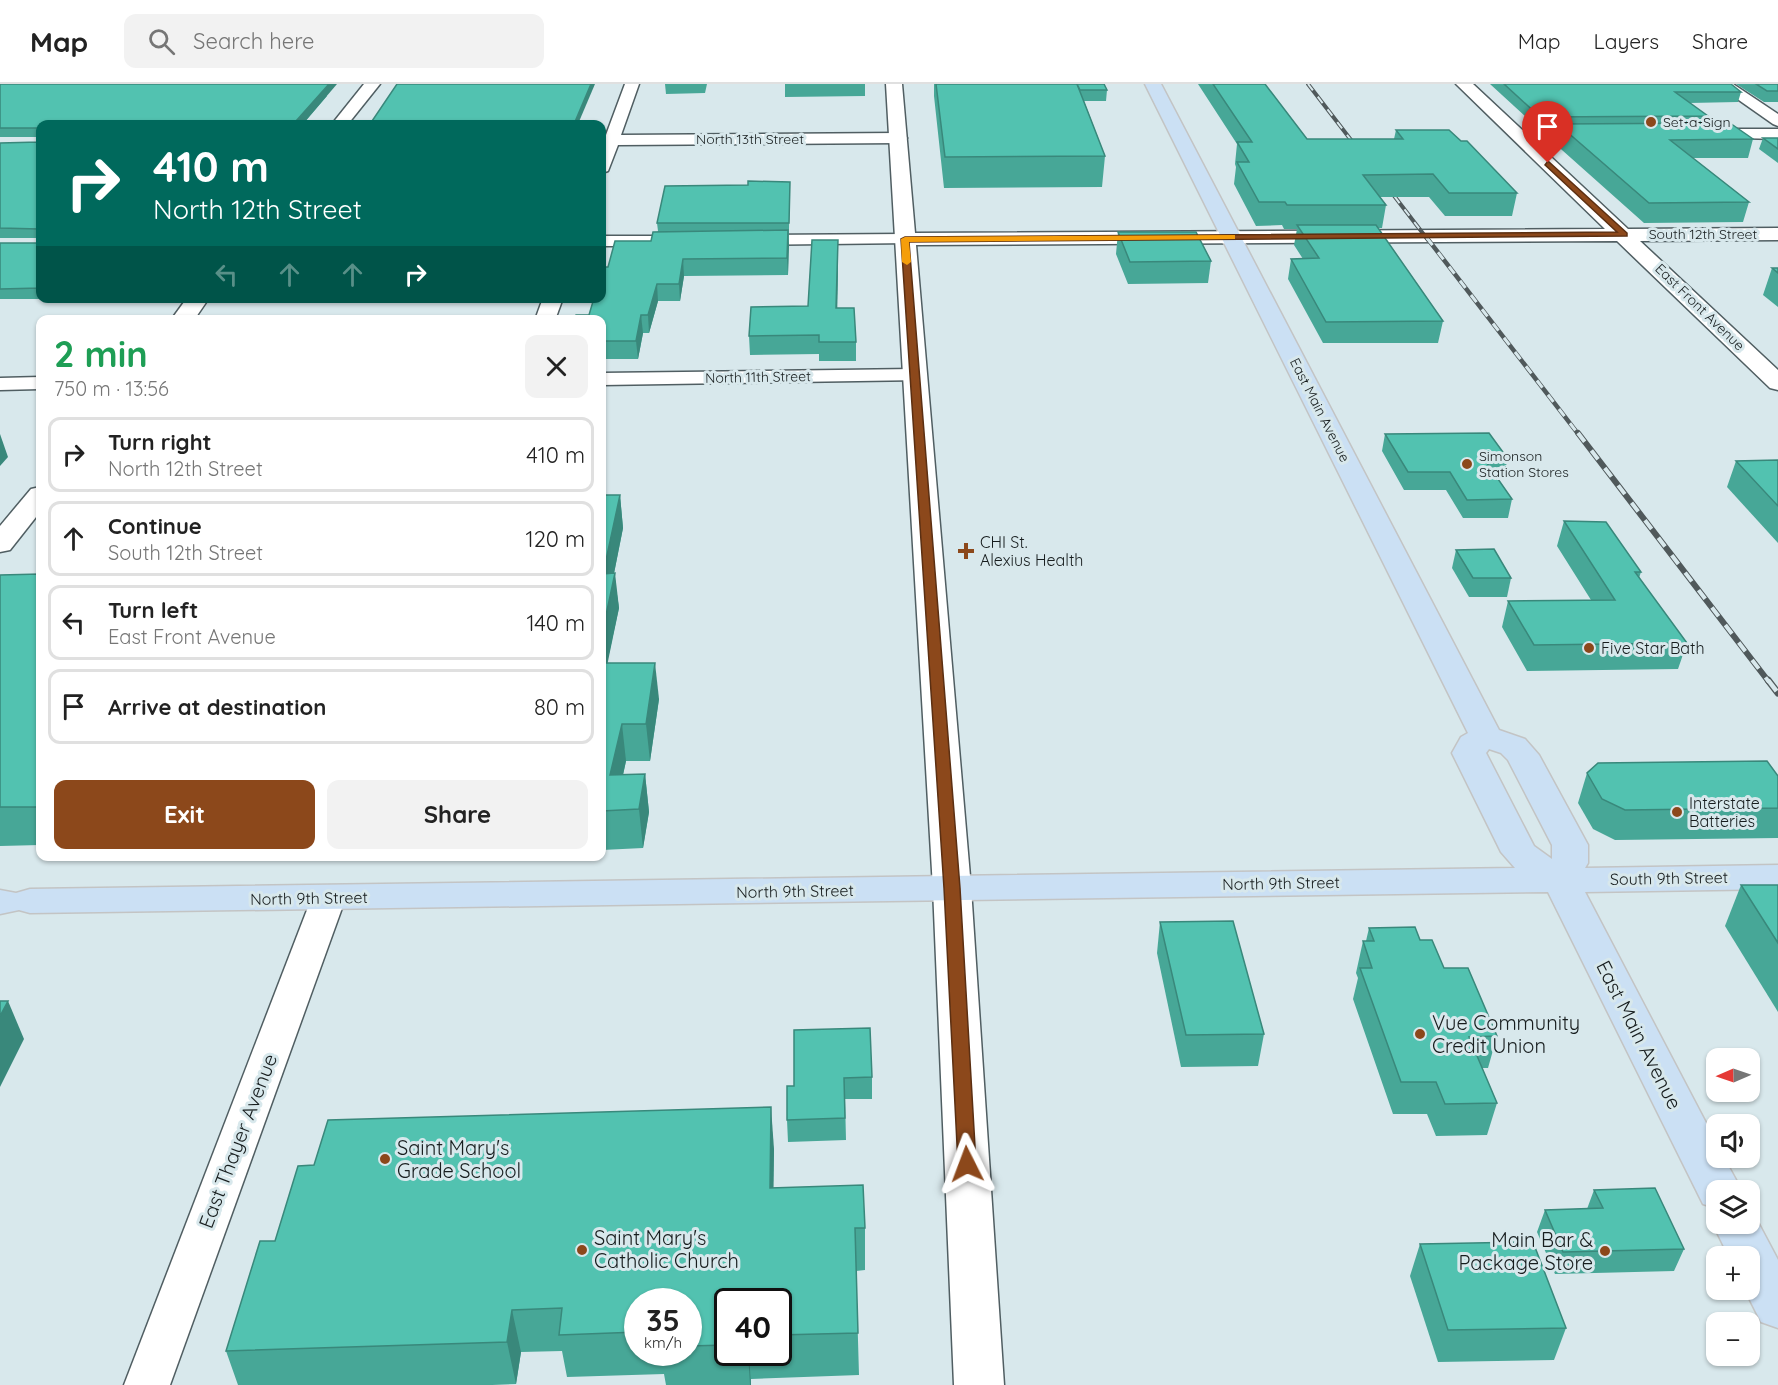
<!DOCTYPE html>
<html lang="en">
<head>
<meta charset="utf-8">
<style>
	:root { --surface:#fff; --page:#f2f2f2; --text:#222; --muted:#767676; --line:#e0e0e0; --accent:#8c481b }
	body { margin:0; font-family:Quicksand,sans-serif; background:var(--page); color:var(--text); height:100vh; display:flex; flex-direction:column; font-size:22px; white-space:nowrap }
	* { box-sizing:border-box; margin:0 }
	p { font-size:20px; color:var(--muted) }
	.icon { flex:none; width:33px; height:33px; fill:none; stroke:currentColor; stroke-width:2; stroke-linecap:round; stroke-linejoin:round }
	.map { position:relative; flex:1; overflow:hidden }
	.drawer { position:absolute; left:36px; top:231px; width:570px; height:546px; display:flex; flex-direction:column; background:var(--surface); border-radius:12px; box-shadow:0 2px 4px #0004 }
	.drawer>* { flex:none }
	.top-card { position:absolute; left:36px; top:36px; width:570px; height:183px; border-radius:12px; box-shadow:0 2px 4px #0004; background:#00695c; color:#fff; overflow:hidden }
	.needle { width:39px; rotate:268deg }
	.buttons { position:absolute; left:1706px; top:964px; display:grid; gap:12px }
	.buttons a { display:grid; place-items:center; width:54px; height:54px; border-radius:12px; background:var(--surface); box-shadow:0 2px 4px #0004; font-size:30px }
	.speed { position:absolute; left:624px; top:1204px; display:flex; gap:12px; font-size:30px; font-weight:700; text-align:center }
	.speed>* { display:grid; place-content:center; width:78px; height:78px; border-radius:50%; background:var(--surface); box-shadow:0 2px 4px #0004; line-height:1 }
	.speed small { font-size:15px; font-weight:400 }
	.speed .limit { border:3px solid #111; border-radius:9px; background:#fff; color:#111 }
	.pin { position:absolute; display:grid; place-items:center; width:51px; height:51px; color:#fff; margin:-62px -26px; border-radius:50% 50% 50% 0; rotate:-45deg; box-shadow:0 0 6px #0007 }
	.pin .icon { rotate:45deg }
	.me { position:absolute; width:66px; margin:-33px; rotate:357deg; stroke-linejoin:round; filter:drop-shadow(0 0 4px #0008) }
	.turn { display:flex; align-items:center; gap:21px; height:126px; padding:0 18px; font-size:27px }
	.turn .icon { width:78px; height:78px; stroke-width:2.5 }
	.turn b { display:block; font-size:42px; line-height:51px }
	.lanes { display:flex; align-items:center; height:57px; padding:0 18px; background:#0003; justify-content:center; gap:30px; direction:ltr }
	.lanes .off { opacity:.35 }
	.round { display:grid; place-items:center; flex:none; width:63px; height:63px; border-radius:12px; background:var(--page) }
	.overview { display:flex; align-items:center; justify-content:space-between; height:102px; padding:0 18px }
	h1 { font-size:36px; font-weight:800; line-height:45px; color:#1e9e55 }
	.primary-button { display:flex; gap:12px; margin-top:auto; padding:12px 18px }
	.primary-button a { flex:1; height:69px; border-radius:12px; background:var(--accent); color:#fff; font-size:24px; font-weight:800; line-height:69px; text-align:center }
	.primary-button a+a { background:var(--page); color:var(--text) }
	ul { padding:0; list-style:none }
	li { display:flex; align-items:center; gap:18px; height:75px; margin:0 12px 9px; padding:0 6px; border:3px solid var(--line); border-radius:12px }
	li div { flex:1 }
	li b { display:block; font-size:22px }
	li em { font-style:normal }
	header { display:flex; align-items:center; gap:36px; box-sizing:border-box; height:84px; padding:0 30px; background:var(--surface); border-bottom:2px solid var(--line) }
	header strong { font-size:28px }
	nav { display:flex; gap:33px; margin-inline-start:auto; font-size:21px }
	.search { width:420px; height:54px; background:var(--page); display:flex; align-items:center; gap:15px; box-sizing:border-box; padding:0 21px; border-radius:12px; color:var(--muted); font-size:22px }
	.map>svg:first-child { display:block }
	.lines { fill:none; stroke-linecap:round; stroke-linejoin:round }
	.minor-casing { stroke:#505e62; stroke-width:3 }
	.tertiary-casing { stroke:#505e62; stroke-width:3 }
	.primary-casing { stroke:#c3c4c4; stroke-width:3 }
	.minor { fill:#fff; fill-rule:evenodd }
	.tertiary { fill:#fff; fill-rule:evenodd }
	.primary { fill:#cbe0f4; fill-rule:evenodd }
	.rail-far3-casing { stroke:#50595b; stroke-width:4 }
	.rail-far2-casing { stroke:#50595b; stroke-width:4.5 }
	.rail-far1-casing { stroke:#50595b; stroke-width:6 }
	.rail-casing { stroke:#50595b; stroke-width:7 }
	.rail-far3 { stroke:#d8e8ec; stroke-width:2; stroke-dasharray:8; stroke-linecap:butt }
	.rail-far2 { stroke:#d8e8ec; stroke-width:3; stroke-dasharray:9; stroke-linecap:butt }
	.rail-far1 { stroke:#d8e8ec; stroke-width:4; stroke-dasharray:11; stroke-linecap:butt }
	.rail { stroke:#d8e8ec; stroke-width:4.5; stroke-dasharray:14; stroke-linecap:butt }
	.wall { fill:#47a797; fill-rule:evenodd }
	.shaded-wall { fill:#39887b }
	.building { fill:#52c2b0; stroke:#39887b; stroke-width:1.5 }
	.route { fill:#8c481b; stroke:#5b2f12; stroke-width:1.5 }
	.slow { fill:#f59e0b }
	.poi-dot { fill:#8c481b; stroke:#d8e8ec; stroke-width:2 }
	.labels { text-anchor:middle; stroke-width:6; stroke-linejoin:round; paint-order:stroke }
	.far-poi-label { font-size:14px; fill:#171d1e; stroke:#d8e8ec; text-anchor:start }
	.far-street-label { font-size:14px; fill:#171d1e; stroke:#d8e8ec }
	.poi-label { font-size:16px; fill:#171d1e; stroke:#d8e8ec; text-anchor:start }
	.street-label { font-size:16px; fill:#171d1e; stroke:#d8e8ec }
	.near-poi-label { font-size:20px; fill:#171d1e; stroke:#d8e8ec; text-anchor:start }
	.near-street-label { font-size:20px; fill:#171d1e; stroke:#d8e8ec }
</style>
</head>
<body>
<header>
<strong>Map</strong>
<div class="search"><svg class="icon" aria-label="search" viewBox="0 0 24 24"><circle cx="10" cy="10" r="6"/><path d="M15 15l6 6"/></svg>Search here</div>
<nav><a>Map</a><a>Layers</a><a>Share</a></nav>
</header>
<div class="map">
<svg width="1778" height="1301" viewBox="0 0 1778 1301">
	<rect width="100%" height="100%" fill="#d8e8ec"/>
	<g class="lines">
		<defs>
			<g id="minor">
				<path d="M625 0H639L621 51 899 49 907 54 899 59 618 61 608 87 602 89V51H606Z"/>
				<path d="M1716 0H1733L1778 30V42L1773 40Z"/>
				<path d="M1704 45H1778V55L1699 53 1696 50Z"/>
				<path d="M1518 46H1596L1604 51 1596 56 1513 54 1510 51 1513 48Z"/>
				<path d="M905 150 911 151 914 155 911 159 749 161 743 160 740 156 743 152 749 151Z"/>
				<path d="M602 152H689L695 153 698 157 695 161 689 162H602Z"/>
				<path d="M543 214H563L555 236H535Z"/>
				<path d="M914 285 922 286 925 291 922 296 602 301V289Z"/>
				<path d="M40 293V305L0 306V294Z"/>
				<path d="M329 802 341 805 346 813 170 1301H124L312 813 317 805Z"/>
			</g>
			<g id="tertiary">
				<path d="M364 0H380L348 40H332Z"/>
				<path d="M886 0H902L915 149 1605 145 1456 0H1473L1628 145 1778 144V156L1640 157 1778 286V306L1770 304 1617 157 916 161 971 804 1004 1301H954L933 804Z"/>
				<path d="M187 214H209L194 236H171Z"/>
				<path d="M40 403V428L10 466 0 468V442L31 405Z"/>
			</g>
			<g id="primary">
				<path d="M1145 0H1161L1499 646 1525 655 1539 671 1588 761V779L1585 784 1778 781V805L1585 808 1716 1058V1074H1724L1742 1107H1716V1124L1703 1120 1548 808 30 829 19 826 0 830V806L16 809 30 805 1515 784 1501 768 1452 669 1461 653 1468 649ZM1489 665 1501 669 1508 676 1552 761V775L1534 762 1486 669Z"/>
				<path d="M1749 1126 1752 1127 1778 1176V1244L1761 1238 1745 1206H1749V1173H1729L1713 1140 1716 1134V1140H1749Z"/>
			</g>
		</defs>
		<use href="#minor" class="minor-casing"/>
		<use href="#tertiary" class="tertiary-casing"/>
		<use href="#primary" class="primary-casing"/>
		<use href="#minor" class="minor"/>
		<use href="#tertiary" class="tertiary"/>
		<use href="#primary" class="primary"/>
		<defs>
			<g id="rail-far3">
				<path d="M1308 0 1361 69"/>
				<path d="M1385 100 1428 156"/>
			</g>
			<path id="rail-far2" d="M1427 154 1579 351"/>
			<path id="rail-far1" d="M1578 349 1769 598"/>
			<path id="rail" d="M1768 596 1778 609"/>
		</defs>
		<use href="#rail-far3" class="rail-far3-casing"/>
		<use href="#rail-far2" class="rail-far2-casing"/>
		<use href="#rail-far1" class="rail-far1-casing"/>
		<use href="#rail" class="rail-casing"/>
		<use href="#rail-far3" class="rail-far3"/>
		<use href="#rail-far2" class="rail-far2"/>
		<use href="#rail-far1" class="rail-far1"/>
		<use href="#rail" class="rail"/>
	</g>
	<g class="wall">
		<path d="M0 0 327 12 303 40H40V214L43 215H0V159H37L39 156V154H0V59L39 58V53H0Z"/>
		<path d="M665 0H707L705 9 666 10Z"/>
		<path d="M785 0H865V12L785 13Z"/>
		<path d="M934 0H1104L1107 6 1106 17H1084L1105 72 1102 103 944 104 934 12Z"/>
		<path d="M1198 0H1268H1265L1307 55H1394L1396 46 1461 57 1517 109 1512 132H1445L1429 113H1380L1386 121 1382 144H1378L1443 237 1438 259H1323L1288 195 1291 175H1303L1294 161 1297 145H1284L1282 141 1256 142 1234 100 1236 83 1235 80 1237 60Z"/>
		<path d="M1490 0H1731L1741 8 1738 18 1689 19 1708 32 1706 39 1753 55 1748 74H1693L1749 118 1743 138 1644 139 1553 58 1557 44H1538Z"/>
		<path d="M1736 0H1778V18H1764Z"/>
		<path d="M1763 54H1778V79L1759 65Z"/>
		<path d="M790 98 788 191 684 192 680 217H658L649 249H643L638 275H602V236L589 231 608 183 651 157 658 147 657 139 748 101Z"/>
		<path d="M1118 148 1211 177 1208 199 1128 200 1116 170Z"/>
		<path d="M838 174 837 224 856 258V277H819V270L750 271 749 252 808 222Z"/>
		<path d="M1772 184H1778V223L1763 211Z"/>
		<path d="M1385 350 1508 375 1503 392 1496 393 1512 415 1508 434H1463L1446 406H1404L1382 367Z"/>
		<path d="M1778 376V459L1727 403 1736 377Z"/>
		<path d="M602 411H620L623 444 614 489 619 524 607 579 659 615 650 677H626L623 691 645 690 649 728 643 764 602 766Z"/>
		<path d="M1564 437 1641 488 1639 494 1687 559 1678 585 1527 587 1502 543 1508 517 1591 516 1557 462Z"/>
		<path d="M1456 466 1511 494 1507 513H1469L1452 484Z"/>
		<path d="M40 490V761L0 762V491Z"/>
		<path d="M1587 689 1778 692V754L1615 756 1593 745 1578 719Z"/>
		<path d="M1741 801H1778V928L1725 842Z"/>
		<path d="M1160 838 1264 950 1258 982 1181 983 1157 869Z"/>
		<path d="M1369 844 1420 856 1497 952 1488 984H1482L1497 1019 1487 1051 1436 1052 1427 1030H1393L1353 915 1358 894 1356 889 1363 857H1366Z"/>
		<path d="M794 946 872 993V1015H845L846 1056 788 1058 787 1036 794 1002Z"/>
		<path d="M774 1065 773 1104 865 1144V1186L856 1187 859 1291 751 1295V1301H666L664 1290 567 1293 562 1267 521 1268 516 1300 492 1301H238L226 1267 275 1157ZM638 1218H688V1269H638ZM728 1218H778V1269H728Z"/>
		<path d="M1594 1106 1684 1165 1674 1187 1555 1190 1537 1148 1545 1126 1587 1125Z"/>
		<path d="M1420 1160 1566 1244 1554 1276 1438 1278 1410 1192Z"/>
	</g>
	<g class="shaded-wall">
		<path d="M329 0H337L303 40H297L296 37Z"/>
		<path d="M591 0H595L578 40H574Z"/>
		<path d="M788 146 789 162 788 191 787 174Z"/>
		<path d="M838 156V174L837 243 836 224Z"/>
		<path d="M683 175 684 192 680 217 679 200Z"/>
		<path d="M657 200 658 217 649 249 648 231Z"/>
		<path d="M641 231 643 249 638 275 636 257Z"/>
		<path d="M0 350 8 373 0 382Z"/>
		<path d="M620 411 623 444 607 525 603 490Z"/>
		<path d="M615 489 619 524 602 606V550Z"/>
		<path d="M655 579 659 615 650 677 646 640Z"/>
		<path d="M622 640 626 677 615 727 610 691Z"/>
		<path d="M645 690 649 728 643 764 639 725Z"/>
		<path d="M8 917 24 955 0 1003V932Z"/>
		<path d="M771 1023 774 1065 773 1146 770 1104Z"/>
		<path d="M512 1226 521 1268 516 1300 507 1258Z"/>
		<path d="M748 1269H749L751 1301H750Z"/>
	</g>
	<g class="building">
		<path d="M0 0H329L296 37H292L290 40H40V204L0 205V159H37L39 156V145L0 144V59L39 58 40 47 38 44H0Z"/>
		<path d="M397 0H591L574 40H370Z"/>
		<path d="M936 0H1077L1105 72 945 73Z"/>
		<path d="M1077 0H1104L1107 6H1080Z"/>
		<path d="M1213 0H1265L1307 55H1403L1396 46H1449L1461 57H1467L1517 109H1449L1433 90 1363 91 1386 121H1287L1285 118H1259L1237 78H1249L1237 58H1252Z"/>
		<path d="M1504 0H1731L1741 8H1675L1708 32 1540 33Z"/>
		<path d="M1756 0H1778V7H1767Z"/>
		<path d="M1730 39 1753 55 1670 56 1749 118 1649 119 1558 40Z"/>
		<path d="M1763 54H1778V65Z"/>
		<path d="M748 97 790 98 789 139H657L665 102 748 101Z"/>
		<path d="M1297 141H1376L1443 237 1326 238 1291 175 1319 174Z"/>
		<path d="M788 146 787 174 683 175 679 200H657L648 231H641L636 257H602V236H574L576 231H589L594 214H602V183H608L615 157H651L653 148Z"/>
		<path d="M1118 148H1196L1211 177 1130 178Z"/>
		<path d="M812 156H838L836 224H854L856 258H819V251L749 252 751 223 808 222Z"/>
		<path d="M1772 184H1778V189Z"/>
		<path d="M1489 349 1508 375H1484L1512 415 1467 416 1450 388H1408L1385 350Z"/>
		<path d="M1778 376V422L1736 377Z"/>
		<path d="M602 411H620L603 490 615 489 602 550Z"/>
		<path d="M1564 437 1606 438 1641 488H1635L1687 559 1534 561 1508 517 1615 516Z"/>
		<path d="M1494 465 1511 494H1473L1456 466Z"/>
		<path d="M40 490V723H0V491Z"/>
		<path d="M602 579H655L646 640H622L610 691 645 690 639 725 602 727Z"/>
		<path d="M1767 677 1778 692V724L1625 726 1602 715 1587 689 1598 679Z"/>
		<path d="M1741 801H1778V859Z"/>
		<path d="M1233 837 1264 950 1186 951 1160 838Z"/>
		<path d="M1415 843 1420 856H1432L1444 884H1468L1497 952 1469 953 1497 1019 1445 1020 1436 998H1401L1360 884H1372L1363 857H1374L1369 844Z"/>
		<path d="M0 917H8L0 932Z"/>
		<path d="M870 944 872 993 844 994 845 1034 787 1036V1002H794V946Z"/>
		<path d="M771 1023 770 1104 863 1101 865 1144H855L858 1249 778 1251V1218H728V1261L688 1262V1218H638V1248L559 1251 562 1224 512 1226 507 1258 226 1267 260 1157H275L298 1082 314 1081 328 1036Z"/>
		<path d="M1655 1104 1684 1165 1563 1168 1545 1126 1603 1124 1594 1106Z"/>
		<path d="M1533 1158 1566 1244 1448 1246 1420 1160Z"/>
	</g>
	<path class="route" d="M1548 77 1627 149V152L909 158 960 804 976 1080 973 1085 967 1088 960 1085 958 1080 944 804 901 155 905 153 1617 148 1545 81Z"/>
	<path class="slow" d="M1232 151H1235V155L909 158 911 178 907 181 902 178 901 155 905 153Z"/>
	<g class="poi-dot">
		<circle cx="1651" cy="38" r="6"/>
		<circle cx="1467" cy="380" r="6"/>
		<path d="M963 458h6v6h6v6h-6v6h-6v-6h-6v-6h6z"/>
		<circle cx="1589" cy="564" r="6"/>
		<circle cx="1677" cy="728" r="6"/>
		<circle cx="1420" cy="950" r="6"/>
		<circle cx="385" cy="1075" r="6"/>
		<circle cx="582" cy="1166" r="6"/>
		<circle cx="1605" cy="1167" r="6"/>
	</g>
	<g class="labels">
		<g class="far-poi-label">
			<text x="1663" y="43">Set-a-Sign</text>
			<text x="1479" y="377">Simonson<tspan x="1479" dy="16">Station Stores</tspan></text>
		</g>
		<g class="far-street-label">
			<text x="750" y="60">North 13th Street</text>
			<text x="1703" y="155">South 12th Street</text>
			<text transform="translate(1700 223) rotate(44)" y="5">East Front Avenue</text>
			<text transform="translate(758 293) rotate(-1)" y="5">North 11th Street</text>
			<text transform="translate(1320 326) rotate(63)" y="5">East Main Avenue</text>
		</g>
		<g class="poi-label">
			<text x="980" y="464">CHI St.<tspan x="980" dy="18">Alexius Health</tspan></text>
			<text x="1601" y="570">Five Star Bath</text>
			<text x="1689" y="725">Interstate<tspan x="1689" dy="18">Batteries</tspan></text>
		</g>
		<g class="street-label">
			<text transform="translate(1669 794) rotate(-1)" y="6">South 9th Street</text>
			<text transform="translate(1281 799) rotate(-1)" y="6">North 9th Street</text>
			<text transform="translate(795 807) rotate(-1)" y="6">North 9th Street</text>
			<text transform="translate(309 814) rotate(-1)" y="6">North 9th Street</text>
		</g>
		<g class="near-poi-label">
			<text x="1432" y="946">Vue Community<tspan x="1432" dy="23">Credit Union</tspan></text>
			<text x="397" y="1071">Saint Mary's<tspan x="397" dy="23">Grade School</tspan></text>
			<text x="594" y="1161">Saint Mary's<tspan x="594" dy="23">Catholic Church</tspan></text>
			<text x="1593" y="1163" text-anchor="end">Main Bar &amp;<tspan x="1593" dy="23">Package Store</tspan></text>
		</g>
		<g class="near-street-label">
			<text transform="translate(1639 951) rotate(63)" y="7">East Main Avenue</text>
			<text transform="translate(238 1057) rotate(-69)" y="7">East Thayer Avenue</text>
		</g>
	</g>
</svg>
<div class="buttons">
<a><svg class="needle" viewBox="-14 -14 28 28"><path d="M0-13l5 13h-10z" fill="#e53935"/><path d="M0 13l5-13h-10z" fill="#767676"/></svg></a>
<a><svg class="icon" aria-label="sound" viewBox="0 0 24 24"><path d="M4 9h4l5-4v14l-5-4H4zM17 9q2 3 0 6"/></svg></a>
<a><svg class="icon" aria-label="layers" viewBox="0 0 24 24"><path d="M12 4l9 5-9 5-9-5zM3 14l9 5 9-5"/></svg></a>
<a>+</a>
<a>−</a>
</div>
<div class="speed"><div>35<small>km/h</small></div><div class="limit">40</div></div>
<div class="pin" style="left:1548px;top:79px;background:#d93025"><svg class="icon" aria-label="arrive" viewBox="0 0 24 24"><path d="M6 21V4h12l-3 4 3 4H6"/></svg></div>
<svg class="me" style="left:967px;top:1080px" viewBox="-20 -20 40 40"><path d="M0-17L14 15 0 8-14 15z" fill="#8c481b" stroke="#fff" stroke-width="4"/></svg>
<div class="top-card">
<div class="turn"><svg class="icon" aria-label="right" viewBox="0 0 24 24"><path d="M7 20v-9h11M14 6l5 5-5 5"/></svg><div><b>410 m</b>North 12th Street</div></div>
<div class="lanes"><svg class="icon off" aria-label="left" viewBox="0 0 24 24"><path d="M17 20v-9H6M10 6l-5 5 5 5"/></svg><svg class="icon off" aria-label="ahead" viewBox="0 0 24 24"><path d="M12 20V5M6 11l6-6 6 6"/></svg><svg class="icon off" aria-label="ahead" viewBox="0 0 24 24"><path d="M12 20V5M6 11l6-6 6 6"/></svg><svg class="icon" aria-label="right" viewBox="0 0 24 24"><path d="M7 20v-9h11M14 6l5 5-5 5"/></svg></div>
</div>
<section class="drawer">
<div class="overview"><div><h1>2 min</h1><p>750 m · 13:56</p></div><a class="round"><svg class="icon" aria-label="close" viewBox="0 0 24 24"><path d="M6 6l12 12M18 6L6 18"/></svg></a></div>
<ul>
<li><svg class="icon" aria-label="right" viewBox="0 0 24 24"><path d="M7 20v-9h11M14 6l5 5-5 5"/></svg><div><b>Turn right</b><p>North 12th Street</p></div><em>410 m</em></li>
<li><svg class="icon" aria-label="ahead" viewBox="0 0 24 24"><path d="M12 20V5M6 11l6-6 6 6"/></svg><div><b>Continue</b><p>South 12th Street</p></div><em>120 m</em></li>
<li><svg class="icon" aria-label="left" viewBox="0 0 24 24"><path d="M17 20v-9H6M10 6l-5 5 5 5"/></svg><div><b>Turn left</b><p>East Front Avenue</p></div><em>140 m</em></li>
<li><svg class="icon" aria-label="arrive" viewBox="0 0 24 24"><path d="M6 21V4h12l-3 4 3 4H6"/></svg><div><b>Arrive at destination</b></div><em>80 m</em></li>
</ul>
<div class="primary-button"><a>Exit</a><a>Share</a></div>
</section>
</div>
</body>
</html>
